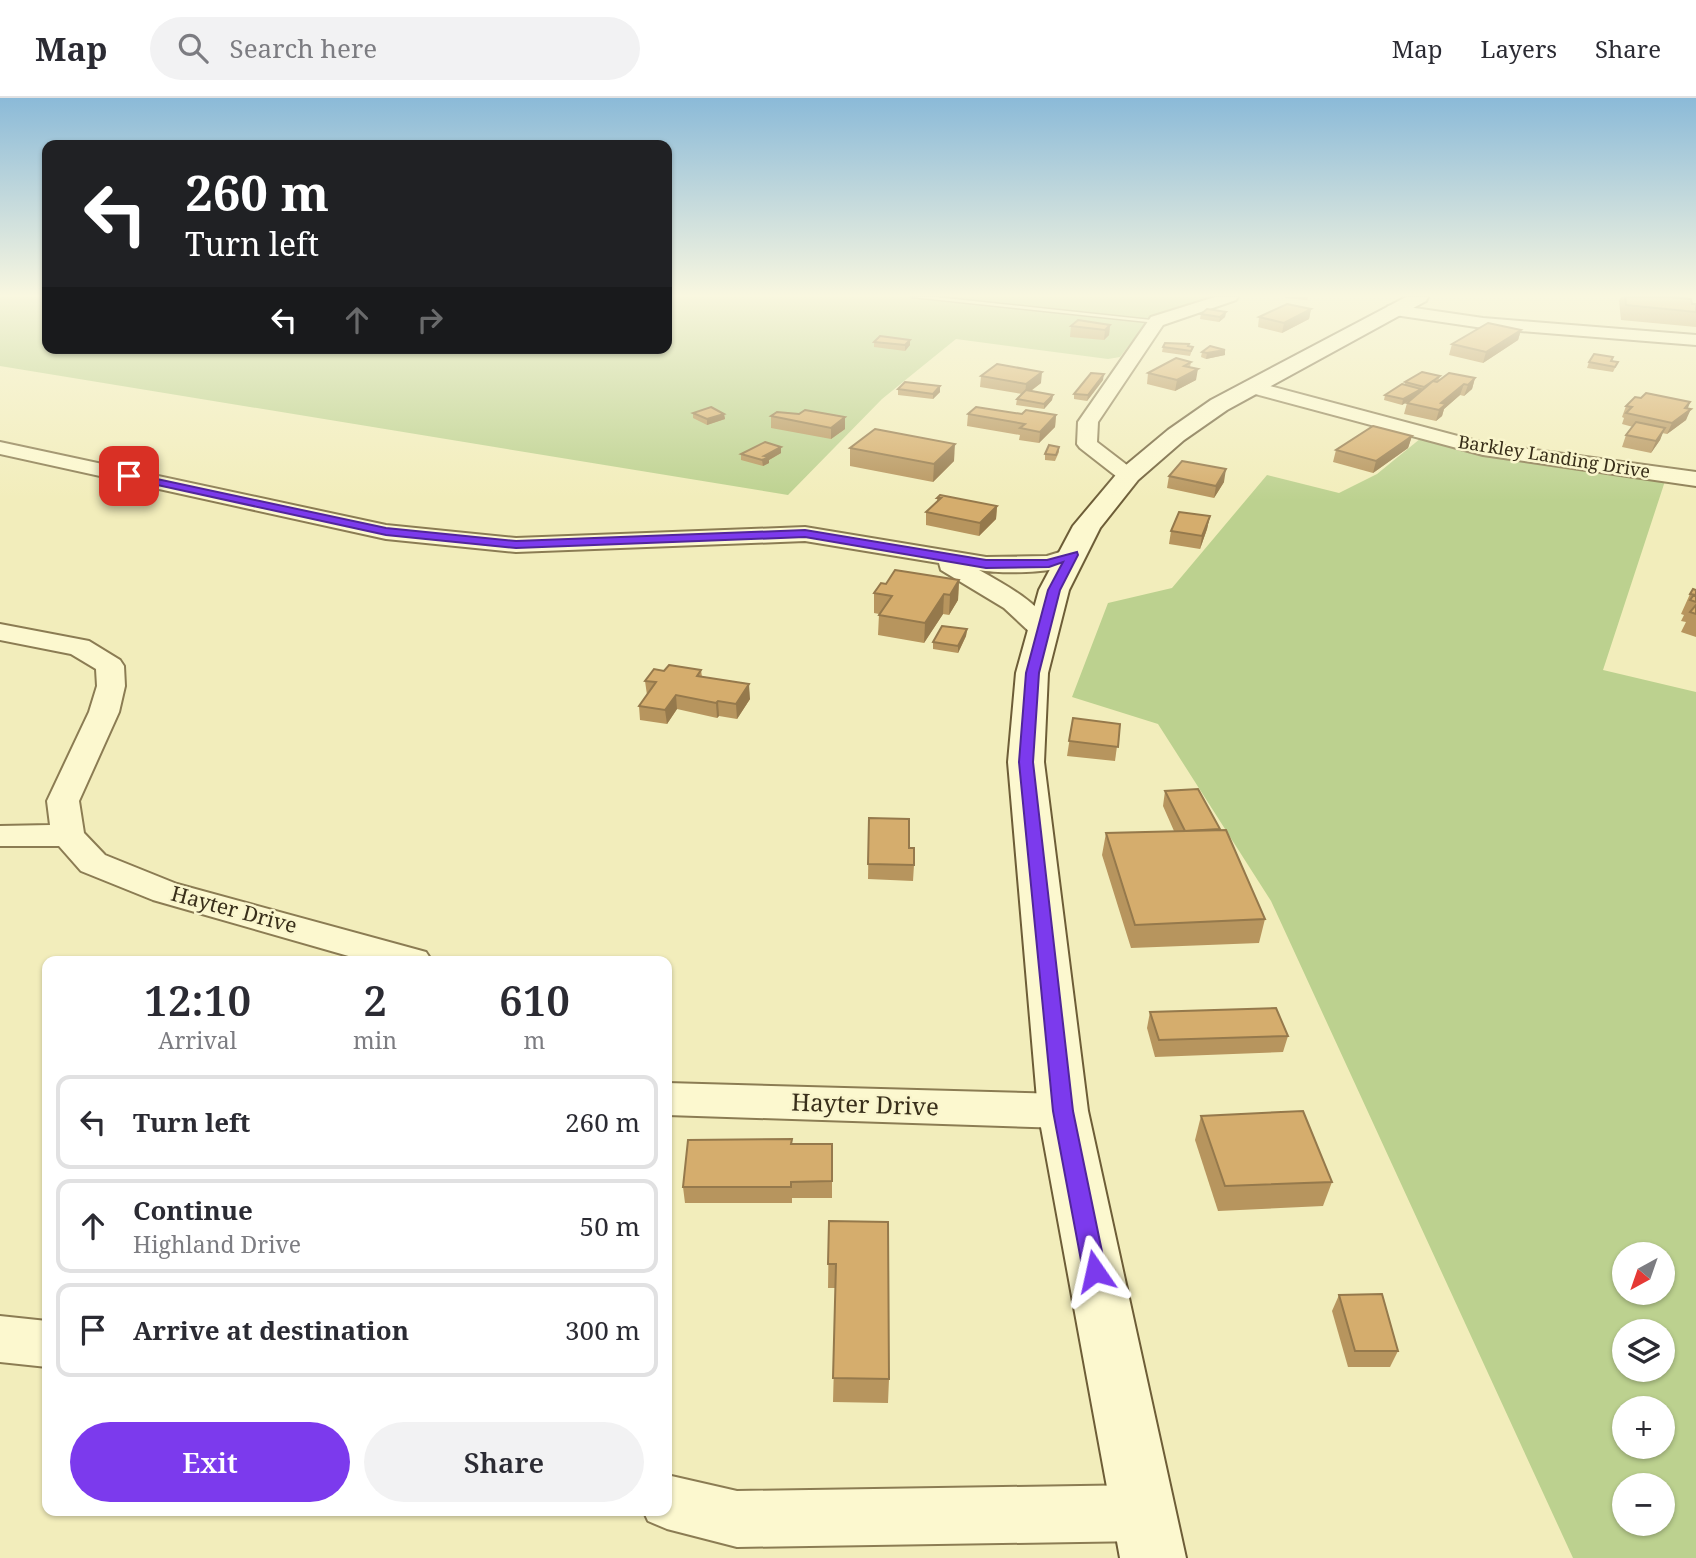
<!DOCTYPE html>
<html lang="en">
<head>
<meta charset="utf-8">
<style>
	:root { --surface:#fff; --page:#f2f2f3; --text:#2b2b33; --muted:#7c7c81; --line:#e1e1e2; --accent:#7c3aed }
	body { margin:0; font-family:"Noto Serif",serif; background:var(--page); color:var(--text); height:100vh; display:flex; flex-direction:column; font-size:26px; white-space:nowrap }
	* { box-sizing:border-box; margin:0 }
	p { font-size:23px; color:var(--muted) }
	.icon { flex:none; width:38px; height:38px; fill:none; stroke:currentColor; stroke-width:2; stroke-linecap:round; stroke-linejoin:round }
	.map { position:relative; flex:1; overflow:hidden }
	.panel { position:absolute; left:42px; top:858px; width:630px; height:560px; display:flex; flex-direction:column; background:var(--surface); border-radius:14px; box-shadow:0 2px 5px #0004 }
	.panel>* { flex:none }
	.top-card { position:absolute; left:42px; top:42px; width:630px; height:214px; border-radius:14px; box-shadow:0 2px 5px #0004; background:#202124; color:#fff; overflow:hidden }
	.needle { width:46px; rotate:220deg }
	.controls { position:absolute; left:1612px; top:1144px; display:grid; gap:14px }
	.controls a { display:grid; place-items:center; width:63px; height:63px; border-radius:50%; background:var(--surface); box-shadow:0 2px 5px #0004; font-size:35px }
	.pin { position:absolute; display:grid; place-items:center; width:60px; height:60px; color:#fff; margin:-30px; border-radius:14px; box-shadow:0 4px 10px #0006 }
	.me { position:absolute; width:77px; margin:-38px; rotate:349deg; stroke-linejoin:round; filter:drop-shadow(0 0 5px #0008) }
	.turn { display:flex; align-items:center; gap:24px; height:147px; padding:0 28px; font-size:32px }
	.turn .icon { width:91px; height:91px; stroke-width:2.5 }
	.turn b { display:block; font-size:49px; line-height:60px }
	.lanes { display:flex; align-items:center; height:66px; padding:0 28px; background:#0003; justify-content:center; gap:35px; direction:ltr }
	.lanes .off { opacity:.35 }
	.eta { display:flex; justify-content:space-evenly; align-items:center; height:119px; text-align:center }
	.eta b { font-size:42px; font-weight:600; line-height:49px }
	.action { display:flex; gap:14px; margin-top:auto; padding:14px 28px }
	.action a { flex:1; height:80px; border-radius:42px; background:var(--accent); color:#fff; font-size:28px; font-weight:600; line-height:80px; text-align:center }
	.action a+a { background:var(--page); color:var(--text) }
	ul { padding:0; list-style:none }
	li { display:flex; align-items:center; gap:21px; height:94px; margin:0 14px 10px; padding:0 14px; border:4px solid var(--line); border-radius:14px }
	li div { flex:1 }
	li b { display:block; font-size:26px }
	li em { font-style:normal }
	header { display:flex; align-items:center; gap:42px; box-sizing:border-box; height:98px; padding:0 35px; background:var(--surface); border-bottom:2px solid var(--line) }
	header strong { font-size:33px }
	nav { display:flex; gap:38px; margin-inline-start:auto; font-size:24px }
	.search { width:490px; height:63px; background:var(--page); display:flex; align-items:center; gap:18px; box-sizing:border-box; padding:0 24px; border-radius:38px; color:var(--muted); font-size:26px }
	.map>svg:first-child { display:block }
	.green { fill:#bcd18f; fill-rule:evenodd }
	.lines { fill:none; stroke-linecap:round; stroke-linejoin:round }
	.lane-casing { stroke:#8b7c53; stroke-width:3 }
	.street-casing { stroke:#8b7c53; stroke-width:4 }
	.secondary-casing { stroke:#6d5d37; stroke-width:4 }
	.lane { fill:#fcf8cf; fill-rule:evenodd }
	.street { fill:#fcf8cf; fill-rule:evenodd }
	.secondary { fill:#fcf8cf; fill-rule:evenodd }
	.wall { fill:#b7955e }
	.shaded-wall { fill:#95794c }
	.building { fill:#d5ad6d; stroke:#95794c; stroke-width:2 }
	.route { fill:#7c3aed; stroke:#51269a; stroke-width:2 }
	.labels { text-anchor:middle; stroke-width:5; stroke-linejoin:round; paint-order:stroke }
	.far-street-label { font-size:18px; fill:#392f1a; stroke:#f9f5cc }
	.street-label { font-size:21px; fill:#392f1a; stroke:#f9f5cc }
	.near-street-label { font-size:24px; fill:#392f1a; stroke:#f9f5cc }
</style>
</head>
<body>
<header>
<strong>Map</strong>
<div class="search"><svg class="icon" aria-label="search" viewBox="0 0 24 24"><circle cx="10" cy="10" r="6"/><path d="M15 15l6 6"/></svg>Search here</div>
<nav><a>Map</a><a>Layers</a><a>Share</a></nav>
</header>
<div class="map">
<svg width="1696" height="1460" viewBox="0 0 1696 1460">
	<rect width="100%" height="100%" fill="#f2edbb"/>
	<g class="green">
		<path d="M0 199H47V250H667V199H1218L1164 214 1146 225 1120 259 1108 261 956 241 882 301 788 397 0 268Z"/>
		<path d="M1426 336 1667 377 1603 572 1696 594V1460H1573L1271 803 1158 626 1072 599 1108 505 1172 490 1267 377 1339 395 1377 376ZM1624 1157H1662V1195H1624ZM1624 1234H1662V1272H1624ZM1624 1311H1662V1349H1624ZM1624 1388H1662V1426H1624Z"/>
	</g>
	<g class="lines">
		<defs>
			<path id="lane" d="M912 199H935L1161 223 1157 225Z"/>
			<g id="street">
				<path d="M1215 199H1238L1236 202 1163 227 1098 324 1097 344 1140 377 1137 382H1121L1080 350 1077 346 1078 324 1151 219Z"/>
				<path d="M1394 207 1483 220 1696 237V247L1483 230 1388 216 1386 212 1388 208Z"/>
				<path d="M1251 283 1484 345 1696 374V388L1483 357 1244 293 1241 289 1244 285Z"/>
				<path d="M0 344 386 427 516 440 805 429 986 459 1047 458 1073 450 1082 452 1085 457C1072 477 1001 476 979 472 1008 488 1037 504 1056 532L1052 538 1043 540 1034 538 1004 510 941 472 939 465 805 443 516 454 386 441 0 356Z"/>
				<path d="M0 526 89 543 120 562 124 568 125 588 119 614 79 703 84 735 105 757 177 786 426 854 432 863H366L153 802 81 773 59 748H0V728L50 727 47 703 89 614 97 588 96 571 71 556 0 542Z"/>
				<path d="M667 985 1063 996 1078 1001 1084 1013 1078 1025 1063 1030 667 1017Z"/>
				<path d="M0 1218 47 1223V1269L0 1264Z"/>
				<path d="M667 1377 737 1393 1144 1387 1164 1395 1172 1415 1164 1435 1144 1443 737 1449 667 1431 648 1423 643 1412H667Z"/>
			</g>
			<path id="secondary" d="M1406 199H1428L1426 203 1227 312 1184 342 1138 382 1100 430 1069 492 1048 575 1044 664 1088 1013 1186 1460H1120L1038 1013 1008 664 1016 575 1039 492 1073 428 1120 372 1168 332 1211 302Z"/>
		</defs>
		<use href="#lane" class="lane-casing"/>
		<use href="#street" class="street-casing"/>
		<use href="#secondary" class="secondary-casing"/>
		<use href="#lane" class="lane"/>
		<use href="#street" class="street"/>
		<use href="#secondary" class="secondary"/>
	</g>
	<g class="wall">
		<path d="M1284 199H1308L1307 202 1286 200Z"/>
		<path d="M1621 199H1669L1696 206V229L1621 222 1619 203Z"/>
		<path d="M1311 211 1309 221 1282 235 1258 229 1259 219Z"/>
		<path d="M1226 214 1225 219 1219 224 1200 221 1201 216Z"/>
		<path d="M1110 227 1109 237 1104 242 1070 239 1071 228Z"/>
		<path d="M1521 232 1518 242 1483 265 1449 257 1452 246Z"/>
		<path d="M910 242V247L905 253 874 249V244Z"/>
		<path d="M1188 248 1193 249 1190 258 1162 254 1163 249Z"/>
		<path d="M1202 254 1225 257 1206 261 1201 259Z"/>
		<path d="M1613 259 1611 263 1618 264 1613 274 1587 270 1589 264Z"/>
		<path d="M1191 264 1190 269 1196 282 1175 293 1147 286 1148 275Z"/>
		<path d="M981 278 1041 285 1031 293 1053 297 1052 302 1044 311 1016 307 1017 301 1022 296 980 289Z"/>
		<path d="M1440 278 1438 284 1475 280 1472 291 1464 298 1460 297 1444 311 1442 318 1436 323 1404 316 1407 305 1409 303 1402 307 1384 302 1385 297 1405 287V284Z"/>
		<path d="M1103 282 1087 303 1074 301V296Z"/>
		<path d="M898 291 940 294 933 301 898 297Z"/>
		<path d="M1641 300 1690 304 1688 310 1686 322 1667 336 1662 335 1660 342 1651 355 1622 349 1626 337 1633 329 1622 326 1624 320 1622 319 1626 308Z"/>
		<path d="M693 315 724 316 725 321 707 327 693 320Z"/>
		<path d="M968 316H1022L1056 317 1055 329 1039 345 1019 342 1020 337 967 328Z"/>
		<path d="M771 318 845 331 831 341 771 330Z"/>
		<path d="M1412 338 1408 350 1373 375 1333 364 1336 352Z"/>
		<path d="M781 349V355L769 362V365L763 368 741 362V356Z"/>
		<path d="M1059 349V354L1055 363 1045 362V356Z"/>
		<path d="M850 350 954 363 933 384 850 368Z"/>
		<path d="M1169 378 1224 384 1214 400 1167 390Z"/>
		<path d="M937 400 997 408 996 421 979 438 926 427V414L937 404Z"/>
		<path d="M1210 418 1207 431 1200 451 1169 446 1171 433Z"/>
		<path d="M959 482 958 502 949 517 943 516 924 545 878 537 879 516 874 515V495L886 486Z"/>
		<path d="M1696 492V539L1681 534 1686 524 1681 523 1684 517 1681 516 1690 496Z"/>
		<path d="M967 531 966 538 958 555 933 551V544Z"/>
		<path d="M701 572 702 579 750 601 737 621 719 618 717 620 677 611 667 626 640 622 639 608 647 597 645 583 664 573Z"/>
		<path d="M1073 620 1120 626 1115 663 1067 658Z"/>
		<path d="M1165 693 1265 821 1259 845 1131 850 1102 757 1106 735 1174 733 1163 708Z"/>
		<path d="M869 720 909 750 914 767 913 783 868 781Z"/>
		<path d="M1150 914 1288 938 1283 954 1155 959 1147 930Z"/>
		<path d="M1201 1018 1332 1084 1323 1108 1218 1113 1195 1042Z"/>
		<path d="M792 1046H832V1100H792V1105H685L683 1089Z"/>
		<path d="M829 1123 889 1281 888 1305 833 1304 836 1190H828Z"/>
		<path d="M1339 1197 1398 1253 1390 1269H1348L1332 1213Z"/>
	</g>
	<g class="shaded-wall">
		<path d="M1311 211 1309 221 1282 235 1284 225Z"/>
		<path d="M1226 214 1225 219 1219 224 1220 219Z"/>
		<path d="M1110 227 1109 237 1104 242 1105 232Z"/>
		<path d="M1521 232 1518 242 1483 265 1486 254Z"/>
		<path d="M910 242V247L905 253V247Z"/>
		<path d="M1225 252V257L1206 261 1207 255Z"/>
		<path d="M1198 271 1196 282 1175 293 1177 282Z"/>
		<path d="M1042 274 1041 285 1025 297 1026 286Z"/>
		<path d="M1104 276 1103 282 1087 303 1088 297Z"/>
		<path d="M1475 280 1472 291 1464 298 1468 287Z"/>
		<path d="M1464 286 1460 297 1444 311 1442 318 1436 323 1441 305Z"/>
		<path d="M940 288V294L933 301V296Z"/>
		<path d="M1421 291 1419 296 1402 307 1403 301Z"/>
		<path d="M1053 297 1052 302 1044 311V306Z"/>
		<path d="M1690 304 1686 314 1691 311 1686 322 1667 336 1672 325Z"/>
		<path d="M724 316 725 321 707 327V321Z"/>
		<path d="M1056 317 1055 329 1039 345 1040 334Z"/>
		<path d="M845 319V331L831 341V330Z"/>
		<path d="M1665 330 1660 342 1651 355 1656 343Z"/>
		<path d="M1412 338 1408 350 1373 375 1376 363Z"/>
		<path d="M955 346 954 363 933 384 934 366Z"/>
		<path d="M781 349V355L769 362V365L763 368 762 362 764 358Z"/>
		<path d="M1226 371 1224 384 1214 400 1216 388Z"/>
		<path d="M997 408 996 421 979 438 980 425Z"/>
		<path d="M1210 418 1207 431 1200 451 1202 438Z"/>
		<path d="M959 482 958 502 949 517 950 497Z"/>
		<path d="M944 496 943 516 924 545 925 525Z"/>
		<path d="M967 531 966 538 958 555V548Z"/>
		<path d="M749 586 750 601 737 621 736 606Z"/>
		<path d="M676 597 677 611 667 626 665 612Z"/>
		<path d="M718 603 719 618 717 620 716 605Z"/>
	</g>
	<g class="building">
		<path d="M1625 199H1669L1691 201 1692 206H1696V214L1626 207Z"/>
		<path d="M1287 206 1311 211 1284 225 1259 219Z"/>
		<path d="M1207 211 1226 214 1220 219 1201 216Z"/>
		<path d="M1078 222 1110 227 1105 232 1071 228Z"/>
		<path d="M1488 225 1521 232 1486 254 1452 246Z"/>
		<path d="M880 238 910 242 905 247 874 244Z"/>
		<path d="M1165 245 1189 246 1188 248 1193 249 1191 253 1163 249Z"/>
		<path d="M1210 248 1225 252 1207 255 1202 254Z"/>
		<path d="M1594 256 1613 259 1611 263 1618 264 1615 269 1589 264Z"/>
		<path d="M1176 260 1191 264 1184 268 1198 271 1177 282 1148 275Z"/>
		<path d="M997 266 1042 274 1026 286 981 278Z"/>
		<path d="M1422 274 1440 278 1424 289 1405 284Z"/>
		<path d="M1091 275 1104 276 1088 297 1074 296Z"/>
		<path d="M1449 275 1475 280 1468 287 1464 286 1441 305 1446 306 1439 312 1407 305 1433 283 1437 284Z"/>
		<path d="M905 284 940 288 933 296 898 291Z"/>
		<path d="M1402 286 1421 291 1403 301 1385 297Z"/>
		<path d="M1026 292 1053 297 1044 306 1017 301Z"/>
		<path d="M1646 295 1690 304 1685 310 1691 311 1672 325 1626 315 1632 309 1626 308 1635 299 1641 300Z"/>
		<path d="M711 309 724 316 707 321 693 315Z"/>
		<path d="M976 309 1022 316 1026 312 1056 317 1040 334 1020 330 1025 326 968 316Z"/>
		<path d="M805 312 845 319 831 330 771 318 777 314 799 316Z"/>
		<path d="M1636 324 1665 330 1656 343 1626 337Z"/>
		<path d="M1373 328 1412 338 1376 363 1336 352Z"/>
		<path d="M875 331 955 346 934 366 850 350Z"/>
		<path d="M765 344 781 349 764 358 769 359 762 362 741 356Z"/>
		<path d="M1049 347 1059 349 1056 357 1045 356Z"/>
		<path d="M1182 363 1226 371 1216 388 1169 378Z"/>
		<path d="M940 397 997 408 980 425 926 414 941 400H937Z"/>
		<path d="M1179 414 1210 418 1202 438 1171 433Z"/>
		<path d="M895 472 959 482 950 497 944 496 925 525 879 517 892 498 874 495 881 485 886 486Z"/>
		<path d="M1693 491 1696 492V497L1690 496Z"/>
		<path d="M1693 498H1696V504L1690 502Z"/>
		<path d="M1696 507V516L1690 514Z"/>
		<path d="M942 528 967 531 958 548 933 544Z"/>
		<path d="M669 567 701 572 697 578 749 586 736 606 718 603 716 605 676 597 665 612 639 608 656 584 645 583 654 571 664 573Z"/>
		<path d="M1073 620 1120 626 1118 649 1069 643Z"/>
		<path d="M1198 691 1220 731 1185 733 1165 693Z"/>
		<path d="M869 720 909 721V750H914V767L868 766Z"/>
		<path d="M1226 732 1265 821 1135 827 1106 735Z"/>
		<path d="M1276 910 1288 938 1159 942 1150 914Z"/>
		<path d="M1303 1013 1332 1084 1225 1088 1201 1018Z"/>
		<path d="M792 1041 791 1046H832V1083L791 1084V1089H683L688 1042Z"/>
		<path d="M829 1123 888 1124 889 1281 833 1280 836 1166H828Z"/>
		<path d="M1382 1196 1398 1253H1355L1339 1197Z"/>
	</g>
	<linearGradient id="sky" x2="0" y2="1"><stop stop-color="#8bbad8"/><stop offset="0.49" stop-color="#f9f7e0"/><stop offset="1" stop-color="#f9f7e0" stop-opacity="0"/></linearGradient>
	<rect width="1696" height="403" fill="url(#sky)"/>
	<path class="route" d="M129 375 386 430 516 443 805 432 986 462H1047L1077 454 1078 457 1060 492 1039 575 1033 664 1073 1013 1106 1173 1103 1180 1095 1183 1087 1180 1083 1173 1053 1013 1019 664 1026 575 1048 492 1063 464 1049 469 986 470 805 439 516 450 386 437 125 380 124 378Z"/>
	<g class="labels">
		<g class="far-street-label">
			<text transform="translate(1554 359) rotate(9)" y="6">Barkley Landing Drive</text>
		</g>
		<g class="street-label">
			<text transform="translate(234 812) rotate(15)" y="7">Hayter Drive</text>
		</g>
		<g class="near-street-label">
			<text transform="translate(865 1007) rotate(2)" y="8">Hayter Drive</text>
		</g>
	</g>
</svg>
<div class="controls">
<a><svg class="needle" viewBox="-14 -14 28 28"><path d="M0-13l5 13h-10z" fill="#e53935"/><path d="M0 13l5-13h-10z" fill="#7c7c81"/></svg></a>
<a><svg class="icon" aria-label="layers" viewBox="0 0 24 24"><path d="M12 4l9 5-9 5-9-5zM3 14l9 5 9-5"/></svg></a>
<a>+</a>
<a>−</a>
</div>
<div class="pin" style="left:129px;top:378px;background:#d93025"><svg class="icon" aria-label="arrive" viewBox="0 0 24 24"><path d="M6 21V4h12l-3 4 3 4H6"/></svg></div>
<svg class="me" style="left:1095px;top:1173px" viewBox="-20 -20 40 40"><path d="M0-17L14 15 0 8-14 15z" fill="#7c3aed" stroke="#fff" stroke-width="4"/></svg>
<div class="top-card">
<div class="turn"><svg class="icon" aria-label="left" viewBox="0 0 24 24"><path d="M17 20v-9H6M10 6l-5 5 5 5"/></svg><div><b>260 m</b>Turn left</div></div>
<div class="lanes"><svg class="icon" aria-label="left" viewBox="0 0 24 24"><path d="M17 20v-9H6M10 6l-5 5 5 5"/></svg><svg class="icon off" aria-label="ahead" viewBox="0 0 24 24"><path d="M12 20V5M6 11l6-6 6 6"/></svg><svg class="icon off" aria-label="right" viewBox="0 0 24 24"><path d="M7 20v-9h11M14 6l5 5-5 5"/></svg></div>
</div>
<section class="panel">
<div class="eta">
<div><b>12:10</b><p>Arrival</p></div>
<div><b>2</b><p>min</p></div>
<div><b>610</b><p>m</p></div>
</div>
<ul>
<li><svg class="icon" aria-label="left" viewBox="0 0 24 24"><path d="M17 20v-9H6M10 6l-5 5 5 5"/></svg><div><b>Turn left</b></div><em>260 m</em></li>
<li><svg class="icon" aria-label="ahead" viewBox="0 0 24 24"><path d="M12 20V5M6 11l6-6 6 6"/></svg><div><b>Continue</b><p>Highland Drive</p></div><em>50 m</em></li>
<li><svg class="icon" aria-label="arrive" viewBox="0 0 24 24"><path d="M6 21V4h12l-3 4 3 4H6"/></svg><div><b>Arrive at destination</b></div><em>300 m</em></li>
</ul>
<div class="action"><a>Exit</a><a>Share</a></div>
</section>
</div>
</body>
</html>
